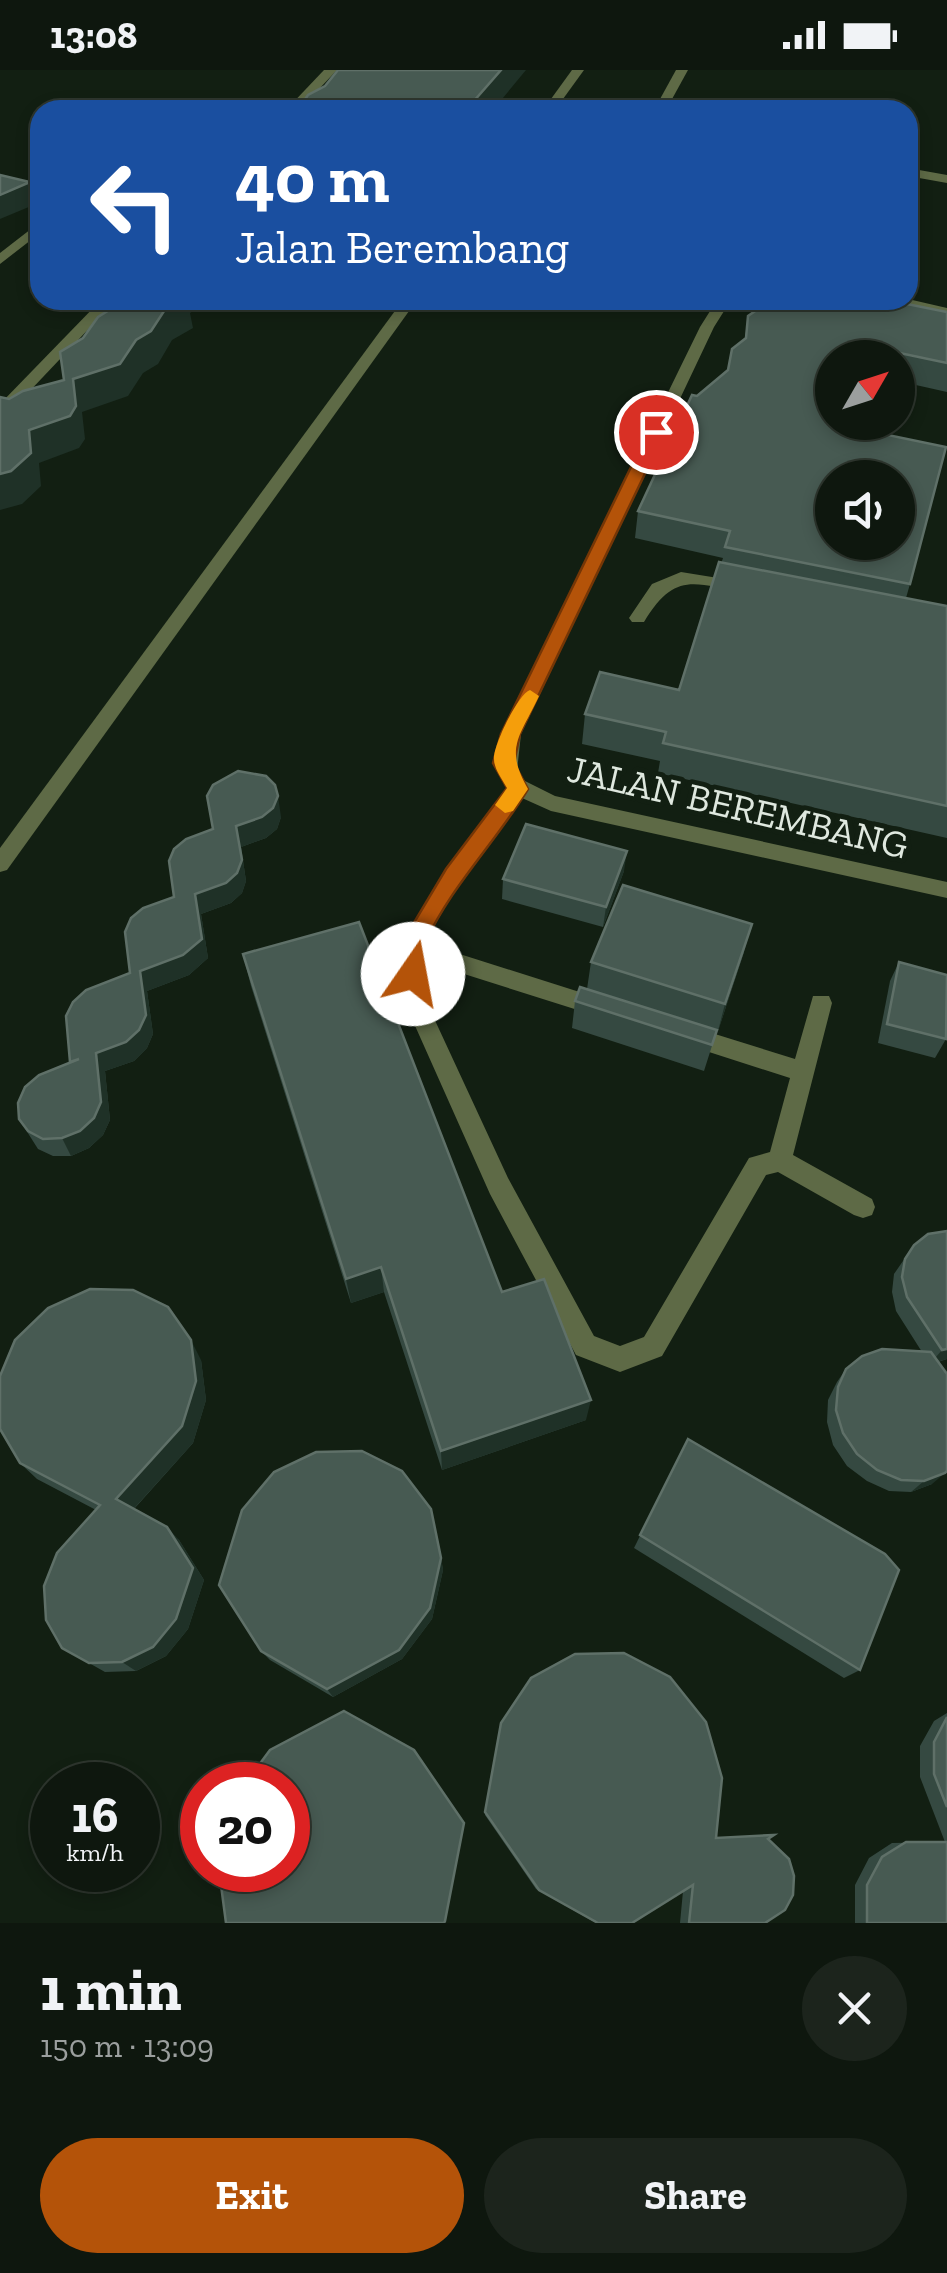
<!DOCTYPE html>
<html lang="en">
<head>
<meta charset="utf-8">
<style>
	:root { --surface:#0e170e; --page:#1c241c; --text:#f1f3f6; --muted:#9b9f9e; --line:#2e362e; --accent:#b45309 }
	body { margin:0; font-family:"Zilla Slab",serif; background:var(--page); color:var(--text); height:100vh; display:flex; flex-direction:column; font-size:38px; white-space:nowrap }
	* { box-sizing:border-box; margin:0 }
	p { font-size:32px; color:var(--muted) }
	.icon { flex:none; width:55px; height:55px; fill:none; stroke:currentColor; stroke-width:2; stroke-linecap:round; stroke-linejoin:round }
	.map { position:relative; height:1853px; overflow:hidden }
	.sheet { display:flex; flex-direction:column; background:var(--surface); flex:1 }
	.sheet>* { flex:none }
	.guide { position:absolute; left:30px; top:30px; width:888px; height:210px; border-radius:30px; box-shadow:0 5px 15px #0003,0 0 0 2px var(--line); background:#1a4fa0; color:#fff; overflow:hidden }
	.needle { width:65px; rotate:51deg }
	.controls { position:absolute; left:815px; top:270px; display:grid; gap:20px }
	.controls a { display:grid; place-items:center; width:100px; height:100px; border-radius:50%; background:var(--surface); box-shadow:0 5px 15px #0003,0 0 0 2px var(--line); font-size:50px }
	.speed { position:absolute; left:30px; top:1692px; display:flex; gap:20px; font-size:50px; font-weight:700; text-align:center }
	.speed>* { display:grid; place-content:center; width:130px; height:130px; border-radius:50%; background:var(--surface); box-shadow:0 5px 15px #0003,0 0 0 2px var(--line); line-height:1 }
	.speed small { font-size:25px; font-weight:400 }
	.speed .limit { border:15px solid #d22; background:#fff; color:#111 }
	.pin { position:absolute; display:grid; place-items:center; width:85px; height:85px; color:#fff; margin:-42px; border:5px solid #fff; border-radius:50%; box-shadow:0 2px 10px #0007 }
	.me { position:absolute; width:110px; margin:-55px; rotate:12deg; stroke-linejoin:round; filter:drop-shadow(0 0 8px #0008) }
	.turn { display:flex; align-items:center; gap:35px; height:210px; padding:0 40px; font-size:45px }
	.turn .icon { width:130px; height:130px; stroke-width:2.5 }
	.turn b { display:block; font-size:70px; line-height:85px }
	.round { display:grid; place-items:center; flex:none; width:105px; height:105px; border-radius:52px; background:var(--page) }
	.head { display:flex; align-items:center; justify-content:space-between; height:170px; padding:0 40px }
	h1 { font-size:60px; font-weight:700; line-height:75px }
	.cta { display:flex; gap:20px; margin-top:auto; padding:20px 40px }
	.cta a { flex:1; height:115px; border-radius:60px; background:var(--accent); color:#fff; font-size:40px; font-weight:700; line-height:115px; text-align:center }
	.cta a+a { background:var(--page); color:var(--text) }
	.status { display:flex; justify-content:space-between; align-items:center; height:70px; padding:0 50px; background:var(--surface); direction:ltr }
	.status svg { height:28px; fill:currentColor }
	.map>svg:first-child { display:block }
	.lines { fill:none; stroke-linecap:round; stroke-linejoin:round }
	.lane { fill:#5e6a46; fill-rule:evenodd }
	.wall { fill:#354941 }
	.shaded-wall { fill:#1f3127 }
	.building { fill:#475a52; stroke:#5f7068; stroke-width:2.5; fill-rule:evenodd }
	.route { fill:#b45309; stroke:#753606; stroke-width:2.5 }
	.slow { fill:#f59e0b }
	.labels { text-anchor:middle; stroke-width:10; stroke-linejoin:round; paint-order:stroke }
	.street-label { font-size:38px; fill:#dfe8df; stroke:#121f12 }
</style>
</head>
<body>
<div class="status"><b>13:08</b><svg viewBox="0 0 49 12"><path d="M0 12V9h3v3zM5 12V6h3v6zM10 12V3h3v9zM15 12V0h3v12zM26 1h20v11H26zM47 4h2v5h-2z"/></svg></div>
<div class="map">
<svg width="947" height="1853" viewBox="0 0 947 1853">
	<rect width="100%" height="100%" fill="#121f12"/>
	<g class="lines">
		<g class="lane">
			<path d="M324 0H337L299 40H286Z"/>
			<path d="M572 0H584L555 40H543Z"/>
			<path d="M676 0H688L666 40H654Z"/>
			<path d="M908 98 947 105V113L908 106Z"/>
			<path d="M40 152V163L0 194V183Z"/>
			<path d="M908 229 947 238V246L886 230Z"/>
			<path d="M101 230H116L6 346 0 348V334Z"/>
			<path d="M403 230H417L7 800 0 802V778Z"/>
			<path d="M717 230H731L714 257 521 664 517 701 525 711 555 726 947 812V828L551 741 522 728 460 810 425 873 611 932 614 939 611 946 603 948 423 891 426 931 508 1108 594 1266 620 1276 644 1267 749 1088 770 1082 790 1008 678 972 675 965 678 958 686 955 795 989 813 926H829L832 933 793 1085 872 1129 875 1137 872 1145 863 1148 854 1145 778 1102 766 1105 662 1286 620 1302 576 1285 490 1124 404 931 400 878 446 798 508 718 495 691 501 664 700 257Z"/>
			<path d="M681 502 749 513 752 517 743 523C692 512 674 503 644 552H632L629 548 652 514Z"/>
		</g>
	</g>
	<g class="wall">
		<path d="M883 233 947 242V322L898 311V288H832L868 361 910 514 906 528 947 536V768L658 703 660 691 582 674 585 644 679 620 723 488 635 468 638 441 697 326 728 300 745 269 748 246Z"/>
		<path d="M281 747 277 759 266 768 241 777 246 811 242 823 231 833 201 844 208 888 189 905 147 921 153 964 147 978 134 991 105 1001 110 1050 103 1065 89 1078 71 1086H53L38 1079 19 1049 70 992 130 903 174 827Z"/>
		<path d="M624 801 603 857 502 829 503 809Z"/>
		<path d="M744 882 718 961 717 960 704 1001 572 958 575 931 587 919 591 892Z"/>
		<path d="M243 884 502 1222 586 1350 442 1400 384 1222 351 1233 251 916Z"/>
		<path d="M899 892 946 969 935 988 878 973 890 911Z"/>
		<path d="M947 1161V1289L938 1292 932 1414 911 1422 889 1421 867 1411 847 1396 833 1375 827 1352 828 1330 837 1312 846 1299 922 1282 896 1241 892 1222 894 1204 914 1175Z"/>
		<path d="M201 1290 206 1330 193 1373 134 1439 179 1470 204 1510 188 1559 166 1586 136 1601 105 1602 89 1593 96 1440 37 1409 20 1393Z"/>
		<path d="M688 1369 860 1600 844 1608 634 1478Z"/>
		<path d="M441 1488 443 1500 432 1549 402 1589 333 1627 270 1590 261 1581Z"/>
		<path d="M947 1643V1853H855V1815L869 1788 892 1773 945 1772 920 1707V1676L934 1651Z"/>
		<path d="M501 1653 716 1768 768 1769 765 1853H680L683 1821 632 1853H596L536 1819 485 1745Z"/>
	</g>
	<g class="shaded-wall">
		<path d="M501 0H526L493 40H466Z"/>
		<path d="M30 112 36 134 0 149V125Z"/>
		<path d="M179 230H210L190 243 193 258 172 270 158 294 143 303 128 326 82 342 85 369 79 378 39 393 41 416 22 434 0 440V404L29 360 73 309 136 270 166 238Z"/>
		<path d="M859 352H876L847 385 854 358Z"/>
		<path d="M278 726 281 747 277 759 266 768 241 777 246 811 242 823 231 833 201 844 208 888 189 905 147 921 153 964 147 978 134 991 105 1001 110 1050 103 1065 89 1078 71 1086 62 1068 96 983 140 901 195 824 236 756Z"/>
		<path d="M627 781 624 801 603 857 606 837Z"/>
		<path d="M752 854 744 882 718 961 725 934Z"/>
		<path d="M381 1197 384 1222 351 1233 346 1209Z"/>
		<path d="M191 1270 201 1290 206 1330 193 1373 129 1444 116 1429Z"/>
		<path d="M947 1279V1289L930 1294 942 1280Z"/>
		<path d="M591 1330 586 1350 442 1400 441 1381Z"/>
		<path d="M945 1403 932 1414 911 1422 924 1411Z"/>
		<path d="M167 1457 179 1470 204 1510 188 1559 166 1586 136 1601 122 1592Z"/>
		<path d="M441 1488 443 1500 432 1549 402 1589 333 1627 327 1619Z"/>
	</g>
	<g class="building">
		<path d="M338 0H501L466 40H295L299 38 308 25 325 16Z"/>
		<path d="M0 105 30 112 0 125Z"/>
		<path d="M119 230H179L166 238 151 261 136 270 120 294 73 309 76 336 70 346 29 360 31 383 11 401 0 404V327L9 329 23 321 64 310 60 282 83 268 98 247 114 237Z"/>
		<path d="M762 230H876L883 233H902L947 242V293L895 282 894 288H832V352H859L854 358 946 377 910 514 725 477 730 461 638 441 692 325 697 326 728 300 732 279 746 268 748 246 761 237ZM832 408H898V472H832Z"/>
		<path d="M719 492 947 536V736L663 673 666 662 585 644 600 602 679 620Z"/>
		<path d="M238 701 266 706 275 715 278 726 273 738 262 747 236 756 242 790 237 803 226 813 195 824 202 869 183 885 140 901 146 945 139 960 126 972 96 983 101 1032 94 1048 80 1061 62 1068 43 1069 28 1061 19 1049 18 1033 25 1017 39 1005 79 989 70 992 66 946 73 932 86 920 130 903 125 862 131 848 143 838 174 827 169 791 174 779 186 769 213 759 207 726 213 715Z"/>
		<path d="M526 754 627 781 606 837 503 809Z"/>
		<path d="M623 815 752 854 725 934 591 892Z"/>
		<path d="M359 852 502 1222 544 1209 591 1330 441 1381 381 1197 346 1209 243 884Z"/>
		<path d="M899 892 947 905 946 969 887 954Z"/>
		<path d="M580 917 717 960 712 975 575 931Z"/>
		<path d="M947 1161V1279L942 1280 907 1227 902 1207 905 1189 914 1175 928 1164Z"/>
		<path d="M90 1219 133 1220 168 1237 191 1270 196 1311 182 1356 116 1429 167 1457 193 1498 176 1549 153 1577 122 1592 89 1593 62 1578 46 1550 44 1516 57 1483 100 1435 20 1393 0 1359V1306L15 1270 48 1238Z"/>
		<path d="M882 1279 931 1282 947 1304V1401L945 1403 924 1411 901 1410 877 1400 857 1384 843 1363 836 1340 838 1317 846 1299 862 1286Z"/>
		<path d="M688 1369 885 1484 899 1500 860 1600 640 1465Z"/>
		<path d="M362 1381 402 1401 431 1439 441 1488 430 1538 399 1580 327 1619 261 1581 219 1515 242 1440 274 1402 316 1382Z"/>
		<path d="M624 1583 670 1607 706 1652 722 1708 716 1768 774 1765 768 1769 789 1789 794 1806 793 1825 785 1840 765 1853H689L693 1815 632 1853H598L539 1820 485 1742 501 1653 531 1608 575 1584Z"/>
		<path d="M344 1641 414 1680 464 1753 445 1851 444 1853H226L219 1800H288V1715H244L270 1680Z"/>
		<path d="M947 1647V1737L934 1704V1672Z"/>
		<path d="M906 1772H947V1853H867V1815L882 1787Z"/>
	</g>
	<path class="route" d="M656 357 665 362 520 664 514 693 528 719C496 772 451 816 425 873 420 885 427 898 421 911H405L400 878 403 871 446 799 507 718 493 693 501 664 648 362Z"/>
	<path class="slow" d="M530 620 539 626C520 667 504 677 528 719L513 741 505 743 495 735 507 718C502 709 494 699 494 689 493 676 518 624 530 620Z"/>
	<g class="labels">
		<g class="street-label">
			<text transform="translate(738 737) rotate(13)" y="13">JALAN BEREMBANG</text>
		</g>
	</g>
</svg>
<div class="controls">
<a><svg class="needle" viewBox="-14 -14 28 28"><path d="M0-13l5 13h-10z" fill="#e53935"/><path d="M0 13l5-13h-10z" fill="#9b9f9e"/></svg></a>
<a><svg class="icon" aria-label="sound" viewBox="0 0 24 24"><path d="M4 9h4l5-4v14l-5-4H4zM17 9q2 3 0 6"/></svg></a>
</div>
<div class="speed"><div>16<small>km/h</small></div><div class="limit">20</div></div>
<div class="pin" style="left:656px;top:362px;background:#d93025"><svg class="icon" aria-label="arrive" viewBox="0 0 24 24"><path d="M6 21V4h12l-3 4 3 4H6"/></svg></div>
<svg class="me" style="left:413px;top:904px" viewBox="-20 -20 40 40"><circle r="19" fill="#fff"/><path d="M0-13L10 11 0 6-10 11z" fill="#b45309"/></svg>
<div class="guide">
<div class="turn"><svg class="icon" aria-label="left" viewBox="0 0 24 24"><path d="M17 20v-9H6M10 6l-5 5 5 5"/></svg><div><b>40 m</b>Jalan Berembang</div></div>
</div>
</div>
<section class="sheet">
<div class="head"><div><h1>1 min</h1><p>150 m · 13:09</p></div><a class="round"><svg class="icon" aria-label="close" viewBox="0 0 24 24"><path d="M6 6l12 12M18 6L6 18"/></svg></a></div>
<div class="cta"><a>Exit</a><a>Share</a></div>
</section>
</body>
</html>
